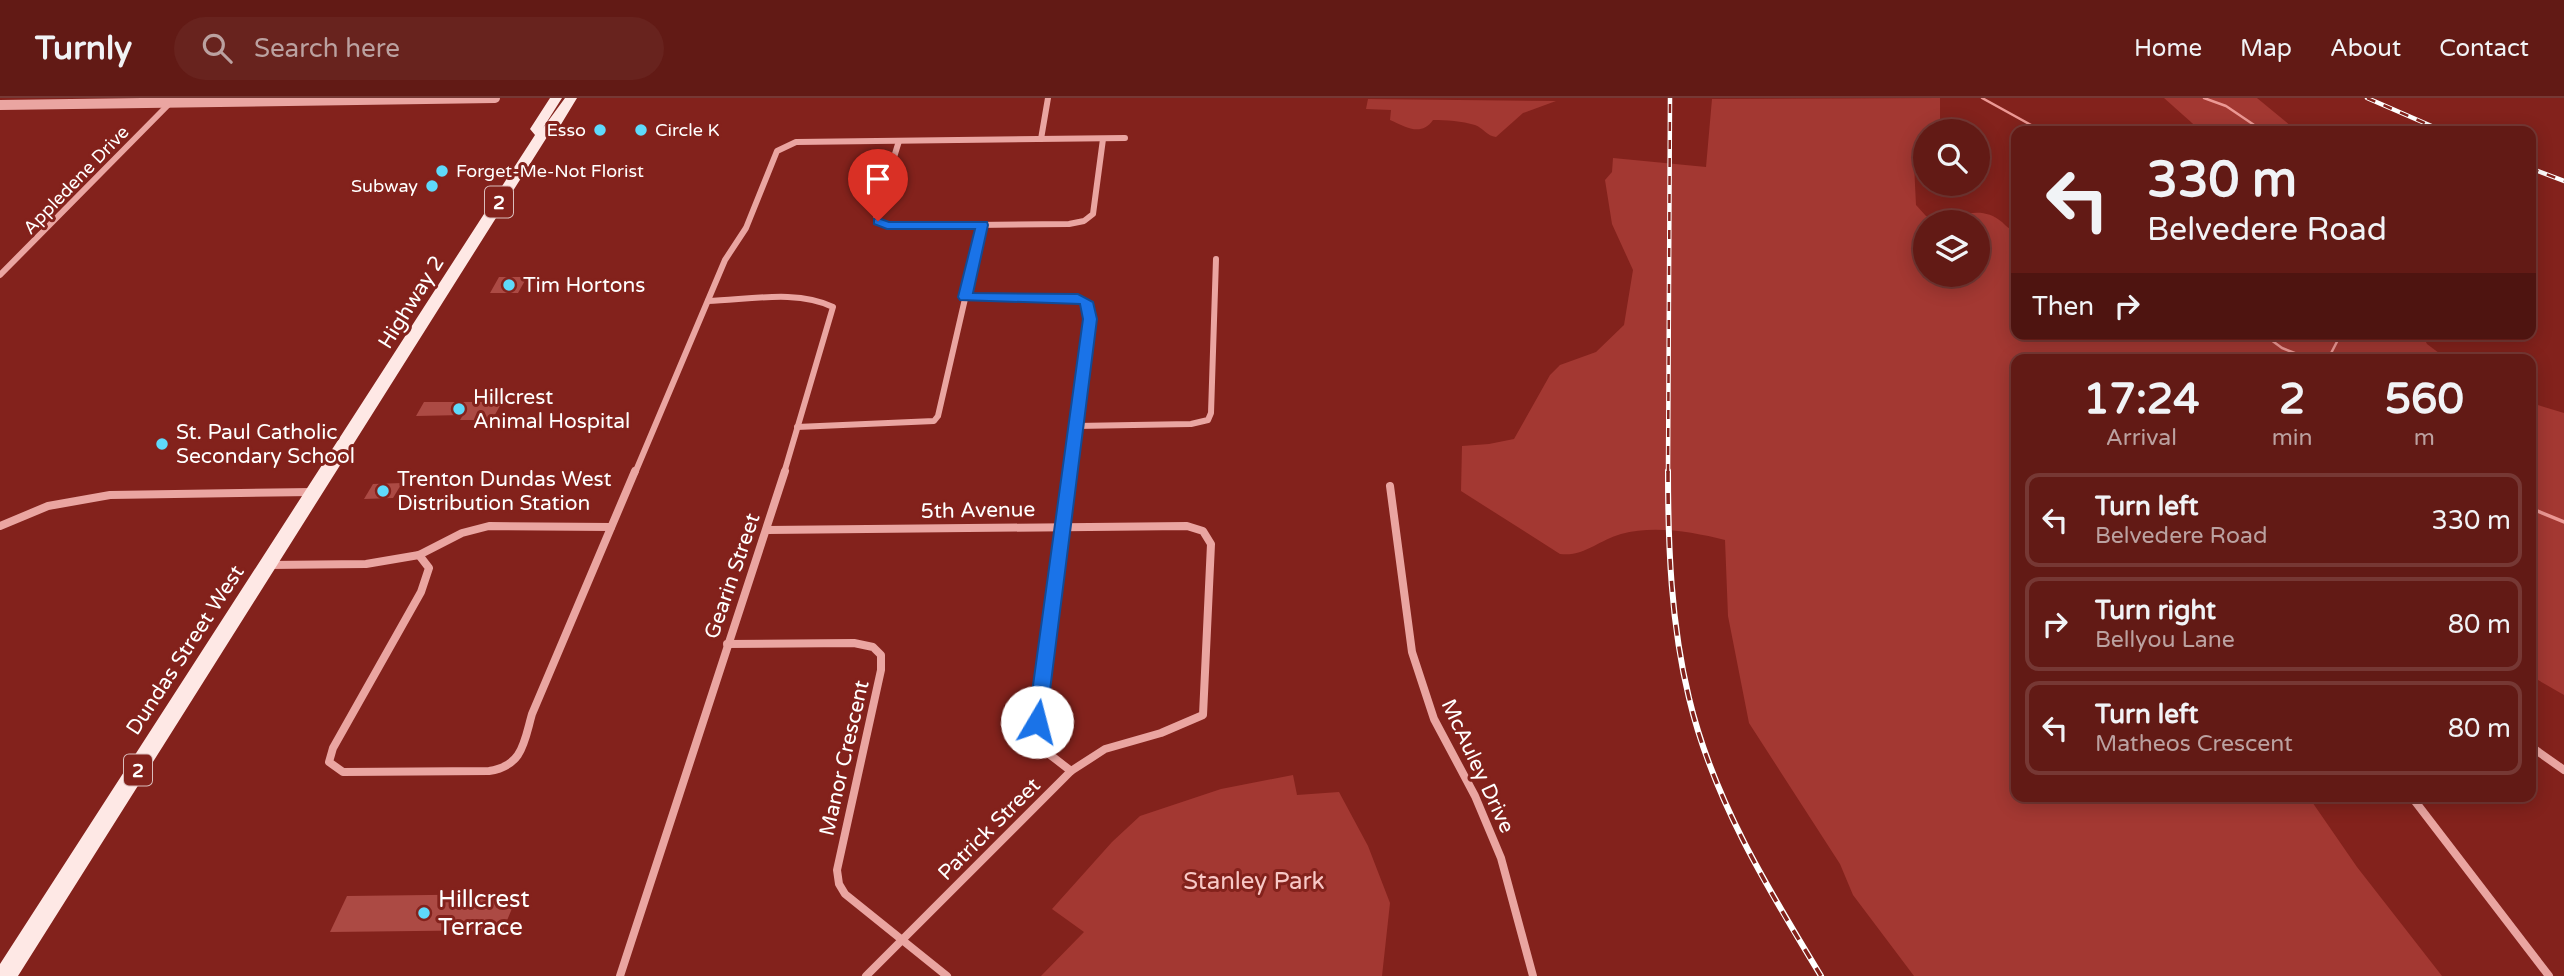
<!DOCTYPE html>
<html lang="en">
<head>
<meta charset="utf-8">
<style>
	:root { --surface:#621a15; --page:#68231e; --text:#f1f3f6; --muted:#bba1a0; --line:#763834 }
	body { margin:0; font-family:"Varela Round",sans-serif; background:var(--page); color:var(--text); height:100vh; display:flex; flex-direction:column; font-size:26px; white-space:nowrap }
	* { box-sizing:border-box; margin:0 }
	p { font-size:23px; color:var(--muted) }
	.icon { flex:none; width:38px; height:38px; fill:none; stroke:currentColor; stroke-width:2; stroke-linecap:round; stroke-linejoin:round }
	.map { position:relative; flex:1; overflow:hidden }
	.sheet { position:absolute; left:2011px; top:256px; width:525px; height:448px; display:flex; flex-direction:column; background:var(--surface); border-radius:14px; box-shadow:0 4px 18px #0003,0 0 0 2px var(--line) }
	.sheet>* { flex:none }
	.guide { position:absolute; left:2011px; top:28px; width:525px; height:214px; border-radius:14px; box-shadow:0 4px 18px #0003,0 0 0 2px var(--line); background:#621a15; color:var(--text); overflow:hidden }
	.fabs { position:absolute; left:1913px; top:21px; display:grid; gap:14px }
	.fabs a { display:grid; place-items:center; width:77px; height:77px; border-radius:50%; background:var(--surface); box-shadow:0 4px 18px #0003,0 0 0 2px var(--line); font-size:35px }
	.pin { position:absolute; display:grid; place-items:center; width:60px; height:60px; color:#fff; margin:-72px -30px; border-radius:50% 50% 50% 0; rotate:-45deg; box-shadow:0 0 7px #0007 }
	.pin .icon { rotate:45deg }
	.me { position:absolute; width:77px; margin:-38px; rotate:8deg; stroke-linejoin:round; filter:drop-shadow(0 0 5px #0008) }
	.turn { display:flex; align-items:center; gap:24px; height:147px; padding:0 21px; font-size:32px }
	.turn .icon { width:91px; height:91px; stroke-width:2.5 }
	.turn b { display:block; font-size:49px; line-height:60px }
	.then { display:flex; align-items:center; height:66px; padding:0 21px; background:#0003; gap:14px; font-size:26px }
	.eta { display:flex; justify-content:space-evenly; align-items:center; height:119px; text-align:center }
	.eta b { font-size:42px; font-weight:700; line-height:49px }
	ul { padding:0; list-style:none }
	li { display:flex; align-items:center; gap:21px; height:94px; margin:0 14px 10px; padding:0 7px; border:4px solid var(--line); border-radius:14px }
	li div { flex:1 }
	li b { display:block; font-size:26px }
	li em { font-style:normal }
	header { display:flex; align-items:center; gap:42px; box-sizing:border-box; height:98px; padding:0 35px; background:var(--surface); border-bottom:2px solid var(--line) }
	header strong { font-size:33px }
	nav { display:flex; gap:38px; margin-inline-start:auto; font-size:24px }
	.search { width:490px; height:63px; background:var(--page); display:flex; align-items:center; gap:18px; box-sizing:border-box; padding:0 24px; border-radius:38px; color:var(--muted); font-size:26px }
	.map>svg:first-child { display:block }
	.green { fill:#a33832 }
	.lines { fill:none; stroke-linecap:round; stroke-linejoin:round }
	.stream-far1 { stroke:#ec9894; stroke-width:2.5 }
	.stream { stroke:#ec9894; stroke-width:3.5 }
	.building { fill:#ac4a44 }
	.minor-far1 { stroke:#eaa5a1; stroke-width:6 }
	.minor { stroke:#eaa5a1; stroke-width:8 }
	.tertiary { stroke:#eaa5a1; stroke-width:10 }
	.primary { fill:#fee8e5; fill-rule:evenodd }
	.rail-far1-casing { stroke:#fff; stroke-width:4.5 }
	.rail-casing { stroke:#fff; stroke-width:6 }
	.rail-far1 { stroke:#83221c; stroke-width:2.5; stroke-dasharray:9; stroke-linecap:butt }
	.rail { stroke:#83221c; stroke-width:3.5; stroke-dasharray:11; stroke-linecap:butt }
	.route { fill:#1a73e8; stroke:#114b97; stroke-width:2 }
	.poi-dot { fill:#5fdafb; stroke:#83221c; stroke-width:2.5 }
	.labels { text-anchor:middle; stroke-width:6; stroke-linejoin:round; paint-order:stroke }
	.far-poi-label { font-size:18px; fill:#fff; stroke:#83221c; text-anchor:end }
	.far-street-label { font-size:18px; fill:#fff; stroke:#83221c }
	.shield { fill:#83221c; stroke:#dabdbb; stroke-width:2 }
	.shield-label { font-size:19px; font-weight:bold; fill:#fff }
	.poi-label { font-size:21px; fill:#fff; stroke:#83221c; text-anchor:start }
	.street-label { font-size:21px; fill:#fff; stroke:#83221c }
	.near-park-label { font-size:24px; fill:#f8c8c6; stroke:#83221c }
	.near-poi-label { font-size:24px; fill:#fff; stroke:#83221c; text-anchor:start }
</style>
</head>
<body>
<header>
<strong>Turnly</strong>
<div class="search"><svg class="icon" aria-label="search" viewBox="0 0 24 24"><circle cx="10" cy="10" r="6"/><path d="M15 15l6 6"/></svg>Search here</div>
<nav><a>Home</a><a>Map</a><a>About</a><a>Contact</a></nav>
</header>
<div class="map">
<svg width="2564" height="878" viewBox="0 0 2564 878">
	<rect width="100%" height="100%" fill="#83221c"/>
	<g class="green">
		<path d="M1940 0V31L1925 33V51L1914 66 1916 107 1926 118 1940 124H1925V177H1978V124H1942C1962 116 1983 108 2002 124 2007 129 2009 131 2016 133V236H2422L2427 246 2447 261H2016V698H2308L2357 769 2442 878H1914L1853 797 1840 766 1749 625 1728 518 1725 442C1693 434 1654 427 1621 436 1599 442 1584 459 1560 456L1461 393 1462 348 1489 346 1514 341 1550 277 1560 267 1596 254 1624 227 1633 172 1612 126 1605 82 1612 74 1613 60 1706 69 1712 1Z"/>
		<path d="M2164 0H2257L2297 33H2201Z"/>
		<path d="M1368 1 1556 3 1523 15 1496 39C1487 38 1483 30 1475 27 1462 23 1446 22 1433 22 1421 39 1406 29 1390 22L1391 12 1366 11Z"/>
		<path d="M2531 305 2564 315V597L2531 578Z"/>
		<path d="M1293 677 1297 697 1339 694 1368 748 1390 805 1382 878H1041L1084 834 1052 811 1112 744 1140 718 1221 691Z"/>
	</g>
	<g class="lines">
		<g class="stream-far1">
			<path d="M1982 0 2042 33"/>
			<path d="M2204 0 2226 8 2263 33"/>
			<path d="M2263 236 2282 250 2310 261"/>
			<path d="M2328 261 2341 236"/>
		</g>
		<path class="stream" d="M2530 410 2564 424"/>
	</g>
	<g class="building">
		<path d="M499 179H527L518 195H490Z"/>
		<path d="M424 304H502L492 322H460L463 317 416 318Z"/>
		<path d="M402 385 393 400 364 401 373 386Z"/>
		<path d="M518 796 503 832 330 834 347 798Z"/>
	</g>
	<g class="lines">
		<g class="minor-far1">
			<path d="M1041 41 1048 0"/>
			<path d="M899 43 876 117 878 123 887 128 1069 126 1084 123 1093 116 1103 41"/>
			<path d="M0 177 170 5"/>
			<path d="M965 199 1078 200 1086 204 1090 221 1070 375"/>
			<path d="M708 203C747 202 797 191 833 209L784 375"/>
			<path d="M1076 328 1191 326 1208 322 1211 315 1216 161"/>
			<path d="M797 329 934 323 938 318 982 127"/>
			<path d="M635 375 725 162 746 130 777 53 796 44 1125 40"/>
		</g>
		<g class="minor">
			<path d="M1070 373 1037 624 1049 656 1071 673"/>
			<path d="M1390 388 1412 554 1434 621 1475 698 1501 760 1533 878"/>
			<path d="M0 428 48 408 110 397 313 394"/>
			<path d="M767 432 1187 428 1203 433 1211 446 1203 617 1161 635 1105 651 1071 673 866 878"/>
			<path d="M419 457 429 470 421 494 333 650 329 664 343 674 489 673C523 668 524 644 532 616L635 373"/>
			<path d="M269 467 366 466 419 457 462 435 489 428 611 429"/>
			<path d="M727 546 854 545 873 549 881 557V572L837 772 839 786 845 796 947 878"/>
			<path d="M2530 648 2564 672"/>
			<path d="M2411 698 2549 878"/>
			<path d="M620 878 785 373"/>
		</g>
		<path class="tertiary" d="M0 7 495 0"/>
		<path class="primary" d="M550 0H562L543 30 565 0H577L557 33 547 39 18 878H0V866L535 37 530 31Z"/>
		<defs>
			<g id="rail-far1">
				<path d="M2367 0 2443 33"/>
				<path d="M2530 70 2564 83"/>
				<path d="M1668 375 1670 0"/>
			</g>
			<path id="rail" d="M1668 373C1668 449 1671 526 1689 600 1713 701 1768 791 1821 878"/>
		</defs>
		<use href="#rail-far1" class="rail-far1-casing"/>
		<use href="#rail" class="rail-casing"/>
		<use href="#rail-far1" class="rail-far1"/>
		<use href="#rail" class="rail"/>
	</g>
	<path class="route" d="M878 120 889 124H987L988 127 973 195 1078 196 1093 204 1097 221 1046 624 1044 629 1037 632 1031 629 1028 624 1083 221 1080 206 960 202 958 199 975 131H887L874 126V121Z"/>
	<g class="poi-dot">
		<circle cx="600" cy="32" r="7"/>
		<circle cx="641" cy="32" r="7"/>
		<circle cx="442" cy="73" r="7"/>
		<circle cx="432" cy="88" r="7"/>
		<circle cx="509" cy="187" r="7"/>
		<circle cx="459" cy="311" r="7"/>
		<circle cx="162" cy="346" r="7"/>
		<circle cx="383" cy="393" r="7"/>
		<circle cx="424" cy="815" r="7"/>
	</g>
	<g class="labels">
		<g class="far-poi-label">
			<text x="586" y="38">Esso</text>
			<text x="655" y="38" text-anchor="start">Circle K</text>
			<text x="456" y="79" text-anchor="start">Forget-Me-Not Florist</text>
			<text x="418" y="94">Subway</text>
		</g>
		<g class="far-street-label">
			<text transform="translate(76 82) rotate(-46)" y="6">Appledene Drive</text>
		</g>
		<g class="shield">
			<rect x="485" y="88.5" width="28" height="31" rx="5"/>
			<rect x="124" y="656.5" width="28" height="31" rx="5"/>
		</g>
		<g class="shield-label">
			<text x="499" y="111">2</text>
			<text x="138" y="679">2</text>
		</g>
		<g class="poi-label">
			<text x="523" y="194">Tim Hortons</text>
			<text x="473" y="306">Hillcrest<tspan x="473" dy="24">Animal Hospital</tspan></text>
			<text x="176" y="341">St. Paul Catholic<tspan x="176" dy="24">Secondary School</tspan></text>
			<text x="397" y="388">Trenton Dundas West<tspan x="397" dy="24">Distribution Station</tspan></text>
		</g>
		<g class="street-label">
			<text transform="translate(411 204) rotate(-58)" y="7">Highway 2</text>
			<text transform="translate(978 412) rotate(-1)" y="7">5th Avenue</text>
			<text transform="translate(732 478) rotate(-71)" y="7">Gearin Street</text>
			<text transform="translate(185 552) rotate(-57)" y="7">Dundas Street West</text>
			<text transform="translate(844 660) rotate(-77)" y="7">Manor Crescent</text>
			<text transform="translate(1478 668) rotate(65)" y="7">McAuley Drive</text>
			<text transform="translate(989 731) rotate(-45)" y="7">Patrick Street</text>
		</g>
		<g class="near-park-label">
			<text x="1254" y="791">Stanley Park</text>
		</g>
		<g class="near-poi-label">
			<text x="438" y="809">Hillcrest<tspan x="438" dy="28">Terrace</tspan></text>
		</g>
	</g>
</svg>
<div class="fabs">
<a><svg class="icon" aria-label="search" viewBox="0 0 24 24"><circle cx="10" cy="10" r="6"/><path d="M15 15l6 6"/></svg></a>
<a><svg class="icon" aria-label="layers" viewBox="0 0 24 24"><path d="M12 4l9 5-9 5-9-5zM3 14l9 5 9-5"/></svg></a>
</div>
<div class="pin" style="left:878px;top:123px;background:#d93025"><svg class="icon" aria-label="arrive" viewBox="0 0 24 24"><path d="M6 21V4h12l-3 4 3 4H6"/></svg></div>
<svg class="me" style="left:1037px;top:624px" viewBox="-20 -20 40 40"><circle r="19" fill="#fff"/><path d="M0-13L10 11 0 6-10 11z" fill="#1a73e8"/></svg>
<div class="guide">
<div class="turn"><svg class="icon" aria-label="left" viewBox="0 0 24 24"><path d="M17 20v-9H6M10 6l-5 5 5 5"/></svg><div><b>330 m</b>Belvedere Road</div></div>
<div class="then">Then<svg class="icon" aria-label="right" viewBox="0 0 24 24"><path d="M7 20v-9h11M14 6l5 5-5 5"/></svg></div>
</div>
<section class="sheet">
<div class="eta">
<div><b>17:24</b><p>Arrival</p></div>
<div><b>2</b><p>min</p></div>
<div><b>560</b><p>m</p></div>
</div>
<ul>
<li><svg class="icon" aria-label="left" viewBox="0 0 24 24"><path d="M17 20v-9H6M10 6l-5 5 5 5"/></svg><div><b>Turn left</b><p>Belvedere Road</p></div><em>330 m</em></li>
<li><svg class="icon" aria-label="right" viewBox="0 0 24 24"><path d="M7 20v-9h11M14 6l5 5-5 5"/></svg><div><b>Turn right</b><p>Bellyou Lane</p></div><em>80 m</em></li>
<li><svg class="icon" aria-label="left" viewBox="0 0 24 24"><path d="M17 20v-9H6M10 6l-5 5 5 5"/></svg><div><b>Turn left</b><p>Matheos Crescent</p></div><em>80 m</em></li>
</ul>
</section>
</div>
</body>
</html>
